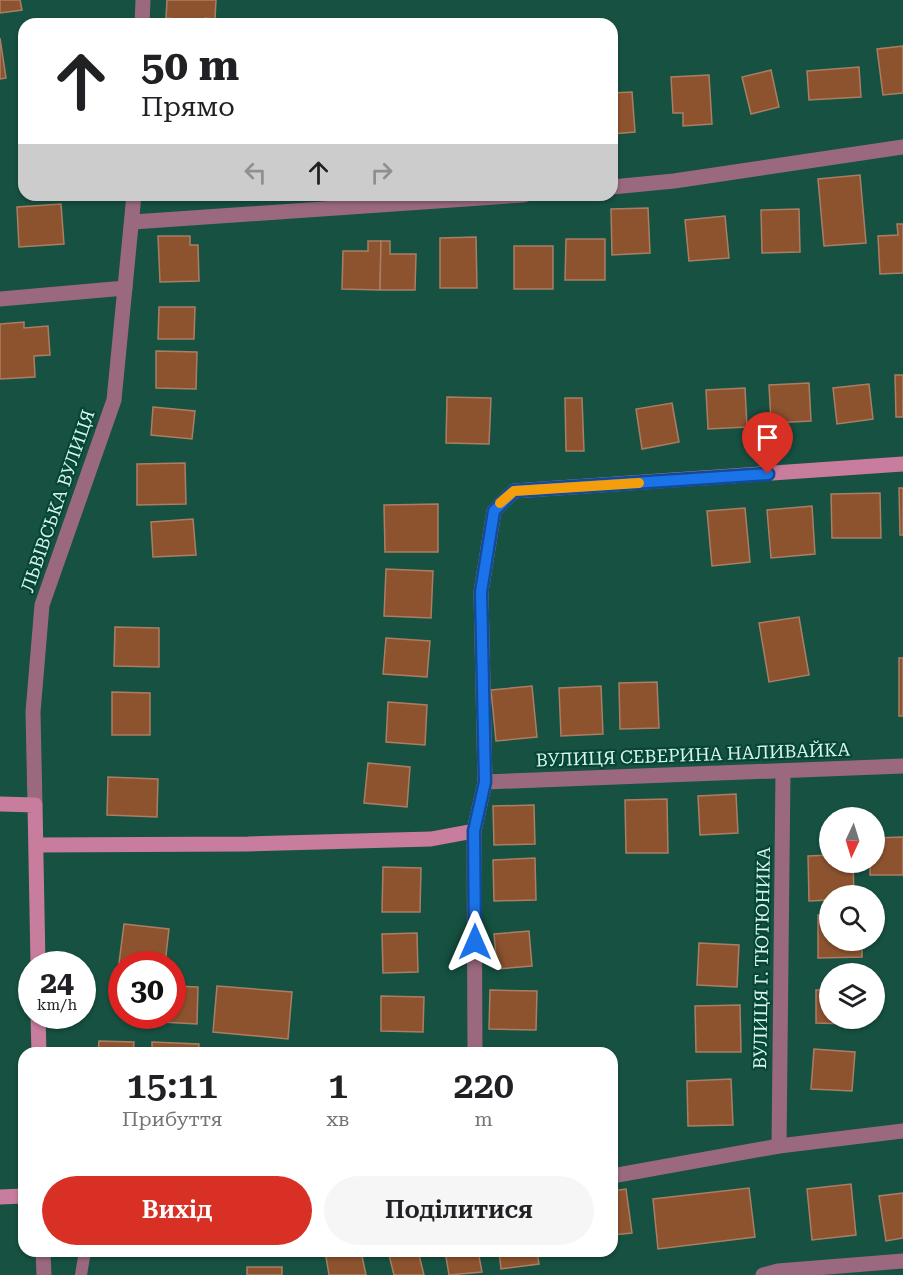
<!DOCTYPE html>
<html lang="uk">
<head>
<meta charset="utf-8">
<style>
	:root { --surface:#fff; --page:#f6f6f6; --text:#202124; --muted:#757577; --accent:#d93025 }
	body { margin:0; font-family:"Roboto Serif",serif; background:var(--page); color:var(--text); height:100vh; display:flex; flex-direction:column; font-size:22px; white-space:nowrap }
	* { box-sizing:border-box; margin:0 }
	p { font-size:20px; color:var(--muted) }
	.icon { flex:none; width:33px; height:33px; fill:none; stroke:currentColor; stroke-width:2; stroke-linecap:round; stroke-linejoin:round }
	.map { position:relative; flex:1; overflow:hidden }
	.sheet { position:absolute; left:18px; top:1047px; width:600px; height:210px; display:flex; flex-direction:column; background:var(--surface); border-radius:18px; box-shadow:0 2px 4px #0004 }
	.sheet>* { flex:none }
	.guide { position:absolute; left:18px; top:18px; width:600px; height:183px; border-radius:18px; box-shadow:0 2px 4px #0004; background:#fff; color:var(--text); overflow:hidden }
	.needle { width:39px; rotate:184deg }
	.controls { position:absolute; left:819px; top:807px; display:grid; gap:12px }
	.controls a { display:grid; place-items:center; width:66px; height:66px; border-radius:50%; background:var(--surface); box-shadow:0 2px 4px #0004; font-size:30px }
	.speed { position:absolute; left:18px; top:951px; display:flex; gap:12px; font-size:30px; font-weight:700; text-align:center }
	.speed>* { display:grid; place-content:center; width:78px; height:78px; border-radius:50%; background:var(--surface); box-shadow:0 2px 4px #0004; line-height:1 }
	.speed small { font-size:15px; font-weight:400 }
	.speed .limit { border:9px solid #d22; background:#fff; color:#111 }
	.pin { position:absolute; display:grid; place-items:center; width:51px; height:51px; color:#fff; margin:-62px -26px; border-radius:50% 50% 50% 0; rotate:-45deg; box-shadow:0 0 6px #0007 }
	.pin .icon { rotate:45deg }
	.me { position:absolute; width:66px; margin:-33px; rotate:0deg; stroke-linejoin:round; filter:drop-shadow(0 0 4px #0008) }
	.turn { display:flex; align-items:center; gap:21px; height:126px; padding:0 24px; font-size:27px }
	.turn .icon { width:78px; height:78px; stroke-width:2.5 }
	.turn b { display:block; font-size:42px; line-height:51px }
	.lanes { display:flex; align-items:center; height:57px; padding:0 24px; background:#0003; justify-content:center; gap:30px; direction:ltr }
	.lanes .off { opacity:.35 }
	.eta { display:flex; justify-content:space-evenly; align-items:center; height:102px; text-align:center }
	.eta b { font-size:36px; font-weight:600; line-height:42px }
	.button { display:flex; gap:12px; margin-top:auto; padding:12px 24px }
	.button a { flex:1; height:69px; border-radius:36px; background:var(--accent); color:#fff; font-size:24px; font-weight:600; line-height:69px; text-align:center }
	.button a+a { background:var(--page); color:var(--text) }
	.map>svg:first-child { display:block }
	.building { fill:#8d532f; stroke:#aa7e65; stroke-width:1.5 }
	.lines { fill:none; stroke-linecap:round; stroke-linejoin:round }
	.lane { stroke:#9a697f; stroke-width:12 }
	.street { stroke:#9a697f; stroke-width:15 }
	.secondary { stroke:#c87c9e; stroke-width:15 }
	.route-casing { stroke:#114b97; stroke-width:15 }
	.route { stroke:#1a73e8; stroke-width:10 }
	.slow { stroke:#f59e0b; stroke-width:10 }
	.labels { text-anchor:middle; stroke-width:4.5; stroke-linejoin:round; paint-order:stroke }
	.street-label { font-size:18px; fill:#d9f5eb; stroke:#054637 }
</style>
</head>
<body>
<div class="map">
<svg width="903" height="1275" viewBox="0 0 903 1275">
	<rect width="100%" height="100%" fill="#165141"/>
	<g class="building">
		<path d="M0 0H20L22 10 0 13Z"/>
		<path d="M167 0H216L215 19 205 18V24H176L177 19 166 18Z"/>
		<path d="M0 38 6 78 0 79Z"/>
		<path d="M903 46V93L883 95 877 49Z"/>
		<path d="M859 67 861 97 809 100 807 71Z"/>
		<path d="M771 70 779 107 751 114 742 77Z"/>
		<path d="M709 75 712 124 683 126V113H673L671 77Z"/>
		<path d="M632 92 635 132 612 134V93Z"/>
		<path d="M860 175 866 243 824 246 818 179Z"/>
		<path d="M61 204 64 244 19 247 17 207Z"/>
		<path d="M648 208 650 253 612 255 611 209Z"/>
		<path d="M799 209 800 252 762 253 761 210Z"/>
		<path d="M725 216 729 258 689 261 685 220Z"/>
		<path d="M897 224H903V273L880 274 878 236 898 235Z"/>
		<path d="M158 236H190V245H198L199 281 160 282Z"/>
		<path d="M476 237 477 288H440V238Z"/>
		<path d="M566 239H605V280H565Z"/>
		<path d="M368 241H381L380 290 342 289 343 251H368Z"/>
		<path d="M381 241H390V254H416L415 290H380Z"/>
		<rect x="514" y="246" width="39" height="43"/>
		<path d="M159 307H195L194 339H158Z"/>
		<path d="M24 322V328L48 326 50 355 34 356 35 377 0 379V324Z"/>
		<path d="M156 351 197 352 196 389 156 388Z"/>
		<path d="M895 375H903V417H896Z"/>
		<path d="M809 383 811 421 771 423 769 385Z"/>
		<path d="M869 384 873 419 837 424 833 388Z"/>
		<path d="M745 388 747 427 708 429 706 390Z"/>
		<path d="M447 397 491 398 489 444 446 443Z"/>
		<path d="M565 398H582L584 451H566Z"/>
		<path d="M672 403 679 442 642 449 636 409Z"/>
		<path d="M153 407 195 411 192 439 151 435Z"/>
		<path d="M185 463 186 504 137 505V464Z"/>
		<path d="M899 488H903V535H900Z"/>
		<path d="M880 493 881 538H832L831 494Z"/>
		<path d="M438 504V552H385L384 505Z"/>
		<path d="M812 506 815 554 771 558 767 510Z"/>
		<path d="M745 508 750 562 712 566 707 511Z"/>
		<path d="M193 519 196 555 153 557 151 522Z"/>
		<path d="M386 569 433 571 431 618 384 616Z"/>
		<path d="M799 617 809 675 769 682 759 623Z"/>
		<path d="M115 627 159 628V667L114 666Z"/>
		<path d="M386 638 430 641 427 677 383 674Z"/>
		<rect x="899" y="658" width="4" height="58"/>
		<path d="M657 682 659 728 620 729 619 683Z"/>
		<path d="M532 686 537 737 496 741 491 690Z"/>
		<path d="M601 686 603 734 561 736 559 688Z"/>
		<path d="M112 692 150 693V735H112Z"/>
		<path d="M388 702 427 705 425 745 386 742Z"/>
		<path d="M368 763 410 767 407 807 364 803Z"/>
		<path d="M108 777 158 779 157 817 107 815Z"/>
		<path d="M736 794 738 833 700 835 698 796Z"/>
		<path d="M667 799 668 853H626L625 800Z"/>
		<path d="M534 805 535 844 494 845 493 806Z"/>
		<path d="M903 837V875H870V862H874V838Z"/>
		<path d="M830 855V862H853L854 896H830V900L809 901 808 856Z"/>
		<path d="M535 858 536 900 494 901 493 860Z"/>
		<path d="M383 867 421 868 420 912H382Z"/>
		<path d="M818 915H830V940H862V957L818 958Z"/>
		<path d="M124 924 169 929 165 964 119 963Z"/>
		<path d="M529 931 532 966 497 969 494 934Z"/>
		<path d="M417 933 418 972 383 973 382 934Z"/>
		<path d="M699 943 739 945 737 987 697 985Z"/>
		<path d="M172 986 198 987 197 1024 143 1021V1016H172Z"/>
		<path d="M217 986 292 992 288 1039 213 1032Z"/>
		<path d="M490 990 537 991 536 1030 489 1029Z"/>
		<path d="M816 990H830V1018H848V1024L816 1023Z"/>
		<path d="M381 996 424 997 423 1032 381 1031Z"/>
		<path d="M740 1005 741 1052H696L695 1006Z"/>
		<path d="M99 1041 134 1042 133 1053H98Z"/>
		<path d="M152 1042 199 1044 198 1053H152Z"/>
		<path d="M814 1049 855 1052 852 1091 811 1089Z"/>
		<path d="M731 1079 733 1125 688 1126 687 1081Z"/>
		<path d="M851 1184 856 1235 812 1240 807 1189Z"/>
		<path d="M749 1188 755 1237 658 1249 653 1199Z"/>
		<path d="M626 1189 632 1233 612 1235V1191Z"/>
		<path d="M903 1193V1238L886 1241 879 1196Z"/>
		<path d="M325 1251H361L366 1275H329Z"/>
		<path d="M388 1251H418L424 1275H394Z"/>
		<path d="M445 1251H478L482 1272 449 1275Z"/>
		<path d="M499 1251H537L539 1264 501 1269Z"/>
		<rect x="247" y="1267" width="35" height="8"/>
	</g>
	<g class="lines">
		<path class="lane" d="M81 1275 85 1251"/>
		<g class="street">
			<path d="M142 24 143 0"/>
			<path d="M612 187 674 181 903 147"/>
			<path d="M133 222 524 195"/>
			<path d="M0 299 125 288"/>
			<path d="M485 782 903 766"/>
			<path d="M35 805 33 712 42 605 114 400 134 195"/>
			<path d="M474 831 475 1053"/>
			<path d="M779 1146 783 771"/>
			<path d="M612 1176 779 1146 903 1131"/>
			<path d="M43 1251 44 1275"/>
			<path d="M763 1275 778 1271 903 1261"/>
		</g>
		<g class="secondary">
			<path d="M0 804 35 805 38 964"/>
			<path d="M37 845 248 844 431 839 474 831 485 782 481 592 494 511 514 491 903 464"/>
			<path d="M38 1016 39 1053"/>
			<path d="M0 1197 24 1196"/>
		</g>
	</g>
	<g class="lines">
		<defs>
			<path id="route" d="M475 942 474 831 485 782 481 592 494 511 514 491 768 474"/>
		</defs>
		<use href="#route" class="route-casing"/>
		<use href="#route" class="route"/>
		<path class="slow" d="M500 503 514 491 639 483"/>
	</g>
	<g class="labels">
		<g class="street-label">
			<text transform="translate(58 501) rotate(-71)" y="6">ЛЬВІВСЬКА ВУЛИЦЯ</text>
			<text transform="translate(693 755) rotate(-2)" y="6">ВУЛИЦЯ СЕВЕРИНА НАЛИВАЙКА</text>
			<text transform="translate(762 958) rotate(-89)" y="6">ВУЛИЦЯ Г. ТЮТЮНИКА</text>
		</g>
	</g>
</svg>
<div class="controls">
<a><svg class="needle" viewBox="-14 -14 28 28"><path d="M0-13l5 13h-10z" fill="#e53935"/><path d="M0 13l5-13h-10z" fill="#757577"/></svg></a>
<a><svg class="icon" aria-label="search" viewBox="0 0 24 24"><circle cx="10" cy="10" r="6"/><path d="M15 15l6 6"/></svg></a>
<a><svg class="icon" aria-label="layers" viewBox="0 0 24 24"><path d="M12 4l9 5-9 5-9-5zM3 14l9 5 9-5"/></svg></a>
</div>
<div class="speed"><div>24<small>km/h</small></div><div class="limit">30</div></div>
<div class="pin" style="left:768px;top:474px;background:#d93025"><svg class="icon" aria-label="arrive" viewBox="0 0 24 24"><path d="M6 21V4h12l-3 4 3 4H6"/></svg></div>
<svg class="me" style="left:475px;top:942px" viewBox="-20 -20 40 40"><path d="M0-17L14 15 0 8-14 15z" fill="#1a73e8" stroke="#fff" stroke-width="4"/></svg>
<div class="guide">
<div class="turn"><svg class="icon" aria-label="ahead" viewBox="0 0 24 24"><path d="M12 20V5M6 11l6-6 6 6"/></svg><div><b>50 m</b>Прямо</div></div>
<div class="lanes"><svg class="icon off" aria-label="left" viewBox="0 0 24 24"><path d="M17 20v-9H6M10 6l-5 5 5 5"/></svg><svg class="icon" aria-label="ahead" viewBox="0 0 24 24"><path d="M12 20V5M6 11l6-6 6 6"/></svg><svg class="icon off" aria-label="right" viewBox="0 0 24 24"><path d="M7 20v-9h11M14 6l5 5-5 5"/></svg></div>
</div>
<section class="sheet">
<div class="eta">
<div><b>15:11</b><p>Прибуття</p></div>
<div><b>1</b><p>хв</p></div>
<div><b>220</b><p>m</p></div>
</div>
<div class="button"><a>Вихід</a><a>Поділитися</a></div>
</section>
</div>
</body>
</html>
